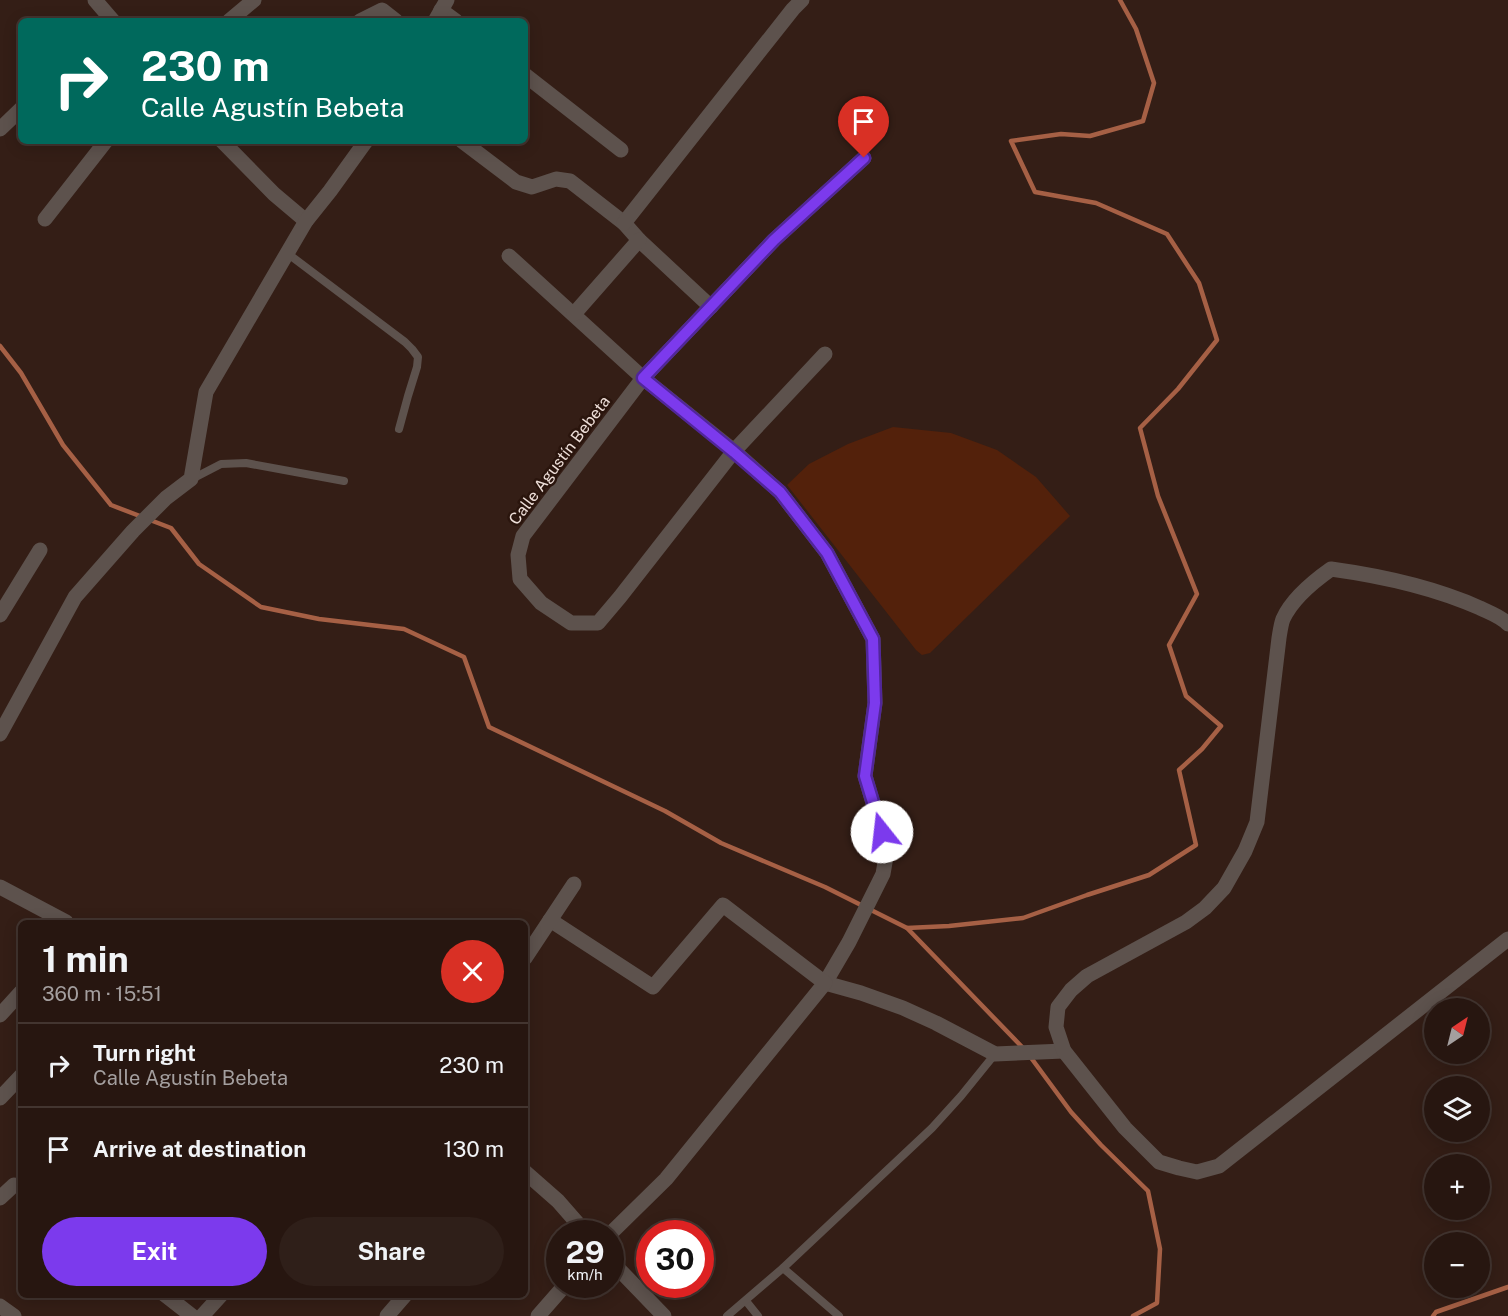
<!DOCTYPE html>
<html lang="en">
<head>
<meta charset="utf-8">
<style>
	:root { --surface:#271610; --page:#2f1f19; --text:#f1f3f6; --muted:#a49f9f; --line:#433530; --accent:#7c3aed }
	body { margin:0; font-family:"Public Sans",sans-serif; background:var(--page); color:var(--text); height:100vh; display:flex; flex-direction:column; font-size:22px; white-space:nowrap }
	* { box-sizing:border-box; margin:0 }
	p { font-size:20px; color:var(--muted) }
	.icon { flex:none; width:33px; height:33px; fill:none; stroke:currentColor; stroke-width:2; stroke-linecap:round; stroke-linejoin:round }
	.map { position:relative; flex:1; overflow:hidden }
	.details { position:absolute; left:18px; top:920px; width:510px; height:378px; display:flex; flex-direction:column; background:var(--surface); border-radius:9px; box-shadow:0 3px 15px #0003,0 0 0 2px var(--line) }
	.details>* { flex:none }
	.banner { position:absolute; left:18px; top:18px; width:510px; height:126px; border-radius:9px; box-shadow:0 3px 15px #0003,0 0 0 2px var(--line); background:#00695c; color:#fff; overflow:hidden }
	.needle { width:39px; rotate:35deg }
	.controls { position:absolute; left:1424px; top:998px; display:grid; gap:12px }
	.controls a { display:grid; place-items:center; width:66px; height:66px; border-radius:50%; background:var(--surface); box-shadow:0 3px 15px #0003,0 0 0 2px var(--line); font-size:30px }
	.speed { position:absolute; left:546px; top:1220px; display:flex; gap:12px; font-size:30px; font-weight:700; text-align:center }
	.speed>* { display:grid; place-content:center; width:78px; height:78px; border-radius:50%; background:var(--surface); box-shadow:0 3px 15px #0003,0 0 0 2px var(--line); line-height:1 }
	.speed small { font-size:15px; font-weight:400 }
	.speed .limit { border:9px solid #d22; background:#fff; color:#111 }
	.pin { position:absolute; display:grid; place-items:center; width:51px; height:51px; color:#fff; margin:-62px -26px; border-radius:50% 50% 50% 0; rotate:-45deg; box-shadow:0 0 6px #0007 }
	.pin .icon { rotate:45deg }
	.me { position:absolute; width:66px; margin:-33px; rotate:344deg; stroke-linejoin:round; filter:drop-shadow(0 0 4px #0008) }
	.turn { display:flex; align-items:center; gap:21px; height:126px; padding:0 24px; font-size:27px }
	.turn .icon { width:78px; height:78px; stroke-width:2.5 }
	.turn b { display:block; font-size:42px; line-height:51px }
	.round { display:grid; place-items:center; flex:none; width:63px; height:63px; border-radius:32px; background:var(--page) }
	.head { display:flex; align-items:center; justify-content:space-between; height:102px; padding:0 24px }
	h1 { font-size:36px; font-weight:700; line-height:45px }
	.cta { display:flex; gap:12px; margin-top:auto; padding:12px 24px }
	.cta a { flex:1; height:69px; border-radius:36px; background:var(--accent); color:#fff; font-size:24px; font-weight:700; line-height:69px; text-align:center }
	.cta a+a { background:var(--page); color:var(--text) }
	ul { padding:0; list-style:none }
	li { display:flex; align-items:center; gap:18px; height:84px; padding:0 24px; border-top:2px solid var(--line) }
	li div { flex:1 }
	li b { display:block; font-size:22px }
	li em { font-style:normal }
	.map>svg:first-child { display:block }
	.green { fill:#53210b }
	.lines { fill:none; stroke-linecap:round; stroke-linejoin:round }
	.stream { stroke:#a66045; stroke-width:4.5 }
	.service { stroke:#5d524d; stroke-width:8 }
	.minor { stroke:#5d524d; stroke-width:15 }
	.route-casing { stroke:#51269a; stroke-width:15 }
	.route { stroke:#7c3aed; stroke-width:10 }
	.labels { text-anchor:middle; stroke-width:5; stroke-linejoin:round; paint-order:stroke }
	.street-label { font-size:16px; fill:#eedfd9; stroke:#2a150d }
</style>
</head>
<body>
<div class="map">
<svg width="1508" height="1316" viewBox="0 0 1508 1316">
	<rect width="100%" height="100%" fill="#341e16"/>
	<path class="green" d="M893 427 951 433 997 450 1036 477 1070 516 930 653 922 655 916 650 787 485 809 464 848 444Z"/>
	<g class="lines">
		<g class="stream">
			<path d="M0 346 21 373 63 445 111 505 171 528 199 564 261 607 319 619 404 629 464 657 489 727 665 811 721 843 825 887 907 928 1024 1049"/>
			<path d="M907 928 949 926 1023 918 1087 895 1149 875 1196 845 1179 770 1202 749 1221 726 1186 696 1169 645 1197 594 1158 496 1140 428 1178 389 1217 340 1199 283 1167 234 1096 203 1035 192 1011 141 1061 134 1090 136 1143 121 1154 83 1136 29 1120 0"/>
			<path d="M1029 1055 1071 1112 1101 1145 1148 1191 1160 1249 1157 1303 1133 1316"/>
			<path d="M1433 1316 1436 1312 1508 1287"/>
		</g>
		<g class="service">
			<path d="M287 253 405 342 412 349 418 357 417 367 408 396 399 429"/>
			<path d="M192 479 221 464 246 463 344 481"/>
			<path d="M783 1268 839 1316"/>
			<path d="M746 1301 758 1316"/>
			<path d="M727 1316 783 1268 932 1128 961 1096 995 1054"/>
		</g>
		<g class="minor">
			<path d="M95 0 113 21"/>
			<path d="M441 10 456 21"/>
			<path d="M229 21 254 0"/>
			<path d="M360 21 382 10 396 21"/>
			<path d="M435 21 447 0"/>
			<path d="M525 75 621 150"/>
			<path d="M0 129 21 109"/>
			<path d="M222 141 274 194 306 221"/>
			<path d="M462 141 516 182 532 187 556 179 570 181 624 223 639 240 711 307"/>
			<path d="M45 219 106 141"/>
			<path d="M624 223 793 9 802 0"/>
			<path d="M509 256 643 378 734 451 780 492 827 553 873 639 875 703 865 776 887 851 883 874 849 942 825 983 861 993 903 1008 936 1023 995 1054 1064 1051"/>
			<path d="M574 314 639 240"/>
			<path d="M825 354 734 451 620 597 598 623H571L541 603 520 579 518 555 523 536 643 378 774 240 864 158"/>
			<path d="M0 615 40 550"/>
			<path d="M1508 624C1500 616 1490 613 1480 608 1433 587 1382 576 1331 569 1314 581 1292 599 1283 619 1281 624 1280 632 1279 638L1257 822 1245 851 1224 888 1205 908 1186 922 1087 976 1071 990 1058 1007 1056 1027 1064 1051 1125 1128 1159 1162 1179 1168 1197 1172 1219 1166 1508 939"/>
			<path d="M0 734 75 597 133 531 166 498 191 479 206 392 306 221 330 191 366 141"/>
			<path d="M0 887 66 922"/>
			<path d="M550 920 653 987 723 905 825 983 666 1179 610 1234"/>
			<path d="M525 958 574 884"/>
			<path d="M0 1015 21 992"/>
			<path d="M0 1098 21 1076"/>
			<path d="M525 1172 558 1201 586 1233"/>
			<path d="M0 1198 14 1185 21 1187"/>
			<path d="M610 1260 664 1316"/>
			<path d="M164 1294 192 1316"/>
			<path d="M0 1306 14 1316"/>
			<path d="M202 1316 222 1294"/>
			<path d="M387 1316 406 1294"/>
			<path d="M538 1316 566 1284"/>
		</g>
	</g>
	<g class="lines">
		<defs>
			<path id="route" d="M864 158 774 240 643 378 734 452 780 492 827 553 873 639 875 703 865 776 882 832"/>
		</defs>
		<use href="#route" class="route-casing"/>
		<use href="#route" class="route"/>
	</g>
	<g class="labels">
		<g class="street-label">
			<text transform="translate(559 460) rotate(-53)" y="6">Calle Agustín Bebeta</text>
		</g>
	</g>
</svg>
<div class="controls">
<a><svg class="needle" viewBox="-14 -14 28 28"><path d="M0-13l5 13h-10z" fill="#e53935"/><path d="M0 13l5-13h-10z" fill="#a49f9f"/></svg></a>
<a><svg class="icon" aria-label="layers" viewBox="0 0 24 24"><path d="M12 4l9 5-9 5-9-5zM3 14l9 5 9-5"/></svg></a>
<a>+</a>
<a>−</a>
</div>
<div class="speed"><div>29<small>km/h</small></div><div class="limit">30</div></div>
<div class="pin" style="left:864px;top:158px;background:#d93025"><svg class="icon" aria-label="arrive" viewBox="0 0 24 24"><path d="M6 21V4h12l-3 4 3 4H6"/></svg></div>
<svg class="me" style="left:882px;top:832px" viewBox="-20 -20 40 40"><circle r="19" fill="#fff"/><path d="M0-13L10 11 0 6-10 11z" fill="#7c3aed"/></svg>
<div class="banner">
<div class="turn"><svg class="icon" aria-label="right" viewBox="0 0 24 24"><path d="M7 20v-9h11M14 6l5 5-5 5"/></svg><div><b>230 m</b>Calle Agustín Bebeta</div></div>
</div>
<section class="details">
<div class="head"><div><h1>1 min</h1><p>360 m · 15:51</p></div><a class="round" style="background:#d93025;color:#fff"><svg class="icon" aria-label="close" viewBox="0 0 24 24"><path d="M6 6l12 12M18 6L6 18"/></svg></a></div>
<ul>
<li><svg class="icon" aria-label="right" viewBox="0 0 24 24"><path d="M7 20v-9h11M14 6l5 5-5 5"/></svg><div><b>Turn right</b><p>Calle Agustín Bebeta</p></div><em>230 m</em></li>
<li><svg class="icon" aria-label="arrive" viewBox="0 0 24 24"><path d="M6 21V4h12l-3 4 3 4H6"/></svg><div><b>Arrive at destination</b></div><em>130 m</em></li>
</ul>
<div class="cta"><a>Exit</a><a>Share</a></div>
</section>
</div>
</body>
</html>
